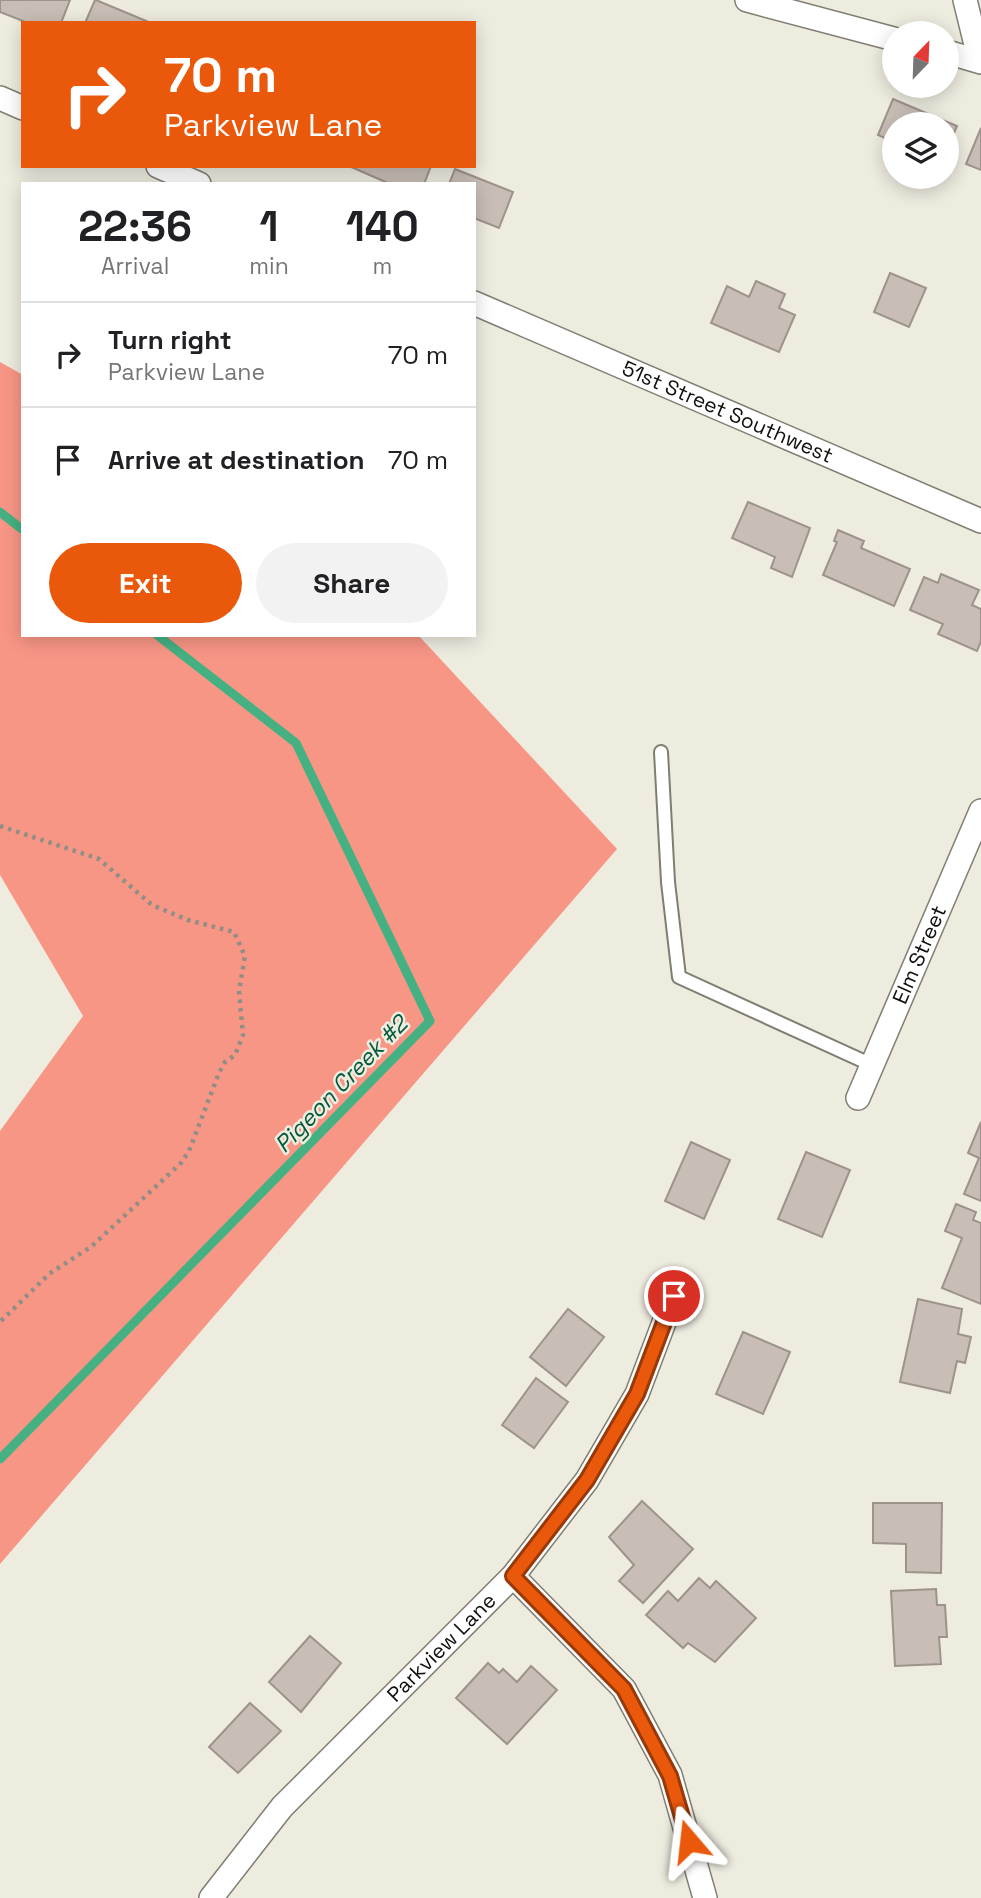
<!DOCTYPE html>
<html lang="en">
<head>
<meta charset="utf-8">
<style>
	:root { --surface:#fff; --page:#f2f2f2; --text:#202124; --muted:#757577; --line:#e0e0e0; --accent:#ea580c }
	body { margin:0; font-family:"Space Grotesk",sans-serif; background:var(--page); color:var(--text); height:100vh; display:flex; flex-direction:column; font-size:26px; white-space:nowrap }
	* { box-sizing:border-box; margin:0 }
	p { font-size:23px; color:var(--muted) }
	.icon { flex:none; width:38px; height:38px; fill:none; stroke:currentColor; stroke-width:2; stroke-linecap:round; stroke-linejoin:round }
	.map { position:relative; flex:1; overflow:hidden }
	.sheet { position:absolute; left:21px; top:182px; width:455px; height:455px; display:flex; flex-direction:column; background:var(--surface); border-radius:0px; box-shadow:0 4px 18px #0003 }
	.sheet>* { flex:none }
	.banner { position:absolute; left:21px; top:21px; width:455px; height:147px; border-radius:0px; box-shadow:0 4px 18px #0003; background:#ea580c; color:#fff; overflow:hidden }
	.needle { width:46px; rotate:23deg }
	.buttons { position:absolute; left:882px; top:21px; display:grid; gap:14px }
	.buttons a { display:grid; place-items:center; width:77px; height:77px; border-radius:50%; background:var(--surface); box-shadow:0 4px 18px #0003; font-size:35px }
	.pin { position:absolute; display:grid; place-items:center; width:60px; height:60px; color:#fff; margin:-30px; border:4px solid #fff; border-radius:50%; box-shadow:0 2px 7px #0007 }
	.me { position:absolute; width:77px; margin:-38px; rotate:343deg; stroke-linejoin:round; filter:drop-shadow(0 0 5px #0008) }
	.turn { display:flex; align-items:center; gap:24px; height:147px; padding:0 28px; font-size:32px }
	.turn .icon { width:91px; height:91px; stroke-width:2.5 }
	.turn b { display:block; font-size:49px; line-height:60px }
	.eta { display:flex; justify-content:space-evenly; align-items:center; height:119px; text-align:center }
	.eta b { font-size:42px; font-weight:600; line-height:49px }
	.cta { display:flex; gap:14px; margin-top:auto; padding:14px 28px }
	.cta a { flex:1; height:80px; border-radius:42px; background:var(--accent); color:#fff; font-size:28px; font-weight:600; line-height:80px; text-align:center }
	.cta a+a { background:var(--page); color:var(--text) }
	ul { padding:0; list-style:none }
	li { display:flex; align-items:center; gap:21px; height:105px; padding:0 28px; border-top:2px solid var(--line) }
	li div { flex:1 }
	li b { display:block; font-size:26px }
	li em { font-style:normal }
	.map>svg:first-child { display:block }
	.forest { fill:#f89686 }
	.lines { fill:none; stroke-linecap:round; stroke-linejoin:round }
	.stream { stroke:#45b183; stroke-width:9 }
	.building { fill:#c8beb6; stroke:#9d938b; stroke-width:2 }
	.lane-casing { stroke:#807d72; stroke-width:16 }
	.street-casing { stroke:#807d72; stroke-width:26 }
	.path { stroke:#908e85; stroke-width:4.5; stroke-dasharray:3.5 5; stroke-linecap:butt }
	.lane { stroke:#fff; stroke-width:12 }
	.street { stroke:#fff; stroke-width:23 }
	.route-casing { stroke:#983908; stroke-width:18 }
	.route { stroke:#ea580c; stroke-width:12 }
	.labels { text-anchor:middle; stroke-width:5; stroke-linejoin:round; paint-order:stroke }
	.street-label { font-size:21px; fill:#11100c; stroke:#eeebdf }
	.water-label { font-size:23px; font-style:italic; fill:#00593b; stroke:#eeebdf }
</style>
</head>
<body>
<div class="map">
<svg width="981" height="1898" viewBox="0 0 981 1898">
	<rect width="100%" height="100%" fill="#eeebdf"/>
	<path class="forest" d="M0 362 23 375V635H418L617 849 0 1564V1131L83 1016 0 875Z"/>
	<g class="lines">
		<g class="stream">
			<path d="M0 512 23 530"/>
			<path d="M0 1459 430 1021 296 743 157 635"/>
		</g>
	</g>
	<g class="building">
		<path d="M0 0H70L61 23H28L0 12Z"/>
		<path d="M95 0H96L151 23H85Z"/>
		<path d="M893 99 957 126 947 149V124H894V142L878 135Z"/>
		<path d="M981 128V170L966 164Z"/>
		<path d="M349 166H431L424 184H390Z"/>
		<path d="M455 169 513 192 499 228 474 218V184H449Z"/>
		<path d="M890 273 926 288 909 327 874 312Z"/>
		<path d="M756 281 785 294 779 308 795 315 779 352 711 323 727 286 749 297Z"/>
		<path d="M748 502 810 528 792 577 771 568 775 557 732 538Z"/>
		<path d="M838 530 864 541 861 548 910 569 894 606 823 575 837 542 834 541Z"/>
		<path d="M941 574 979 590 972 605 981 609V641L977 651 938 634 943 624 910 610 924 577 938 583Z"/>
		<path d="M981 1122V1201L964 1194 979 1158 968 1153Z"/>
		<path d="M691 1142 730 1160 704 1219 665 1201Z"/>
		<path d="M806 1152 850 1170 822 1237 778 1219Z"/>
		<path d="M956 1204 976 1212 973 1220 981 1223V1304L942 1288 962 1238 945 1231Z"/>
		<path d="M918 1299 962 1309 958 1334 971 1337 965 1363 957 1361 950 1393 900 1382Z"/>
		<path d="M568 1309 604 1337 566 1386 530 1357Z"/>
		<path d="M743 1332 790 1352 763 1414 716 1394Z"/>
		<path d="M536 1378 568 1402 534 1448 502 1425Z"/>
		<path d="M642 1501 693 1549 643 1603 619 1581 634 1565 609 1537Z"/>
		<path d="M873 1503H942L941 1573 906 1572V1544L873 1543Z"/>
		<path d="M699 1578 710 1588 716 1581 756 1618 715 1662 688 1643 683 1648 646 1615 668 1591 678 1601Z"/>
		<path d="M936 1589 937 1605H945L947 1637H939L941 1664 895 1666 891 1591Z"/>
		<path d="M310 1636 341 1663 301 1712 269 1682Z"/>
		<path d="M488 1663 499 1673 503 1669 517 1682 531 1666 557 1690 507 1744 456 1698Z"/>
		<path d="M250 1703 281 1731 238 1773 209 1747Z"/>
	</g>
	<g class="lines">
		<defs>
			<path id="lane" d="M661 752 668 882 679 977 872 1065"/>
			<g id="street">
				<path d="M747 0 894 39"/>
				<path d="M965 0 980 61"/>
				<path d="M947 52 981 62"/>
				<path d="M0 98 23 108"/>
				<path d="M158 166 199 184"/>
				<path id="s1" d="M474 303 981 521"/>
				<path id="s2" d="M858 1098 981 811"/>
				<path d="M513 1576 624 1689 670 1775 705 1898"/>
				<path id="s3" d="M211 1898 282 1807 513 1576 587 1480 637 1394 674 1296"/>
			</g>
		</defs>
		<use href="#lane" class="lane-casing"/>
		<use href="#street" class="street-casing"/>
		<path class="path" d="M0 826 99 859 152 905 188 920 234 932 245 956 239 991 243 1035 235 1055 225 1062 219 1073 189 1151 181 1163 92 1246 49 1274 0 1322"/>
		<use href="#lane" class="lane"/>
		<use href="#street" class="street"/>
	</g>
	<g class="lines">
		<defs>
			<path id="route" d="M674 1296 637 1394 587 1480 513 1576 624 1689 670 1776 689 1841"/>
		</defs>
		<use href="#route" class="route-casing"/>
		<use href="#route" class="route"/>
	</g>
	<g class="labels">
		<g class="street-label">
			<text dy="7" stroke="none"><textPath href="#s1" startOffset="276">51st Street Southwest</textPath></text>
			<text dy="7" stroke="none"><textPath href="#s2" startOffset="156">Elm Street</textPath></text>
			<text dy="7" stroke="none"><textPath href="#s3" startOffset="341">Parkview Lane</textPath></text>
		</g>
		<g class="water-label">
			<text transform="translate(341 1084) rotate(-46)" y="8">Pigeon Creek #2</text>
		</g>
	</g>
</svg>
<div class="buttons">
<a><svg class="needle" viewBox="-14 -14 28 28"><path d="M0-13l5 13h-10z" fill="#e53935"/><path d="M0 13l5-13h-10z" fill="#757577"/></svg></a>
<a><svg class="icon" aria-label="layers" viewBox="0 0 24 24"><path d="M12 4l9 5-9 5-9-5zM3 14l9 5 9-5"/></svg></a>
</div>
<div class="pin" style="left:674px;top:1296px;background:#d93025"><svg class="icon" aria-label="arrive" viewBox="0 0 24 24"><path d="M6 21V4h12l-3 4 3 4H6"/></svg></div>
<svg class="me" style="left:689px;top:1841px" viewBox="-20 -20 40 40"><path d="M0-17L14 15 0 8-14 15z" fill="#ea580c" stroke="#fff" stroke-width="4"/></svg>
<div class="banner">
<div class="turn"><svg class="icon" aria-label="right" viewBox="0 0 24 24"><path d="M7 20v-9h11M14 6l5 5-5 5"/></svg><div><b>70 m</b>Parkview Lane</div></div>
</div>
<section class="sheet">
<div class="eta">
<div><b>22:36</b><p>Arrival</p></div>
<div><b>1</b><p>min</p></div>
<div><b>140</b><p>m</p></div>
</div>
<ul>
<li><svg class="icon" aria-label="right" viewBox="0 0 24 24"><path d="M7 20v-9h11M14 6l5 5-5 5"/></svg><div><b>Turn right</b><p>Parkview Lane</p></div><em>70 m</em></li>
<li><svg class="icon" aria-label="arrive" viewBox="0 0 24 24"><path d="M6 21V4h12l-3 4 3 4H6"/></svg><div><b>Arrive at destination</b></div><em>70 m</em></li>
</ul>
<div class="cta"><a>Exit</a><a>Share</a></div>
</section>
</div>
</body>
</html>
